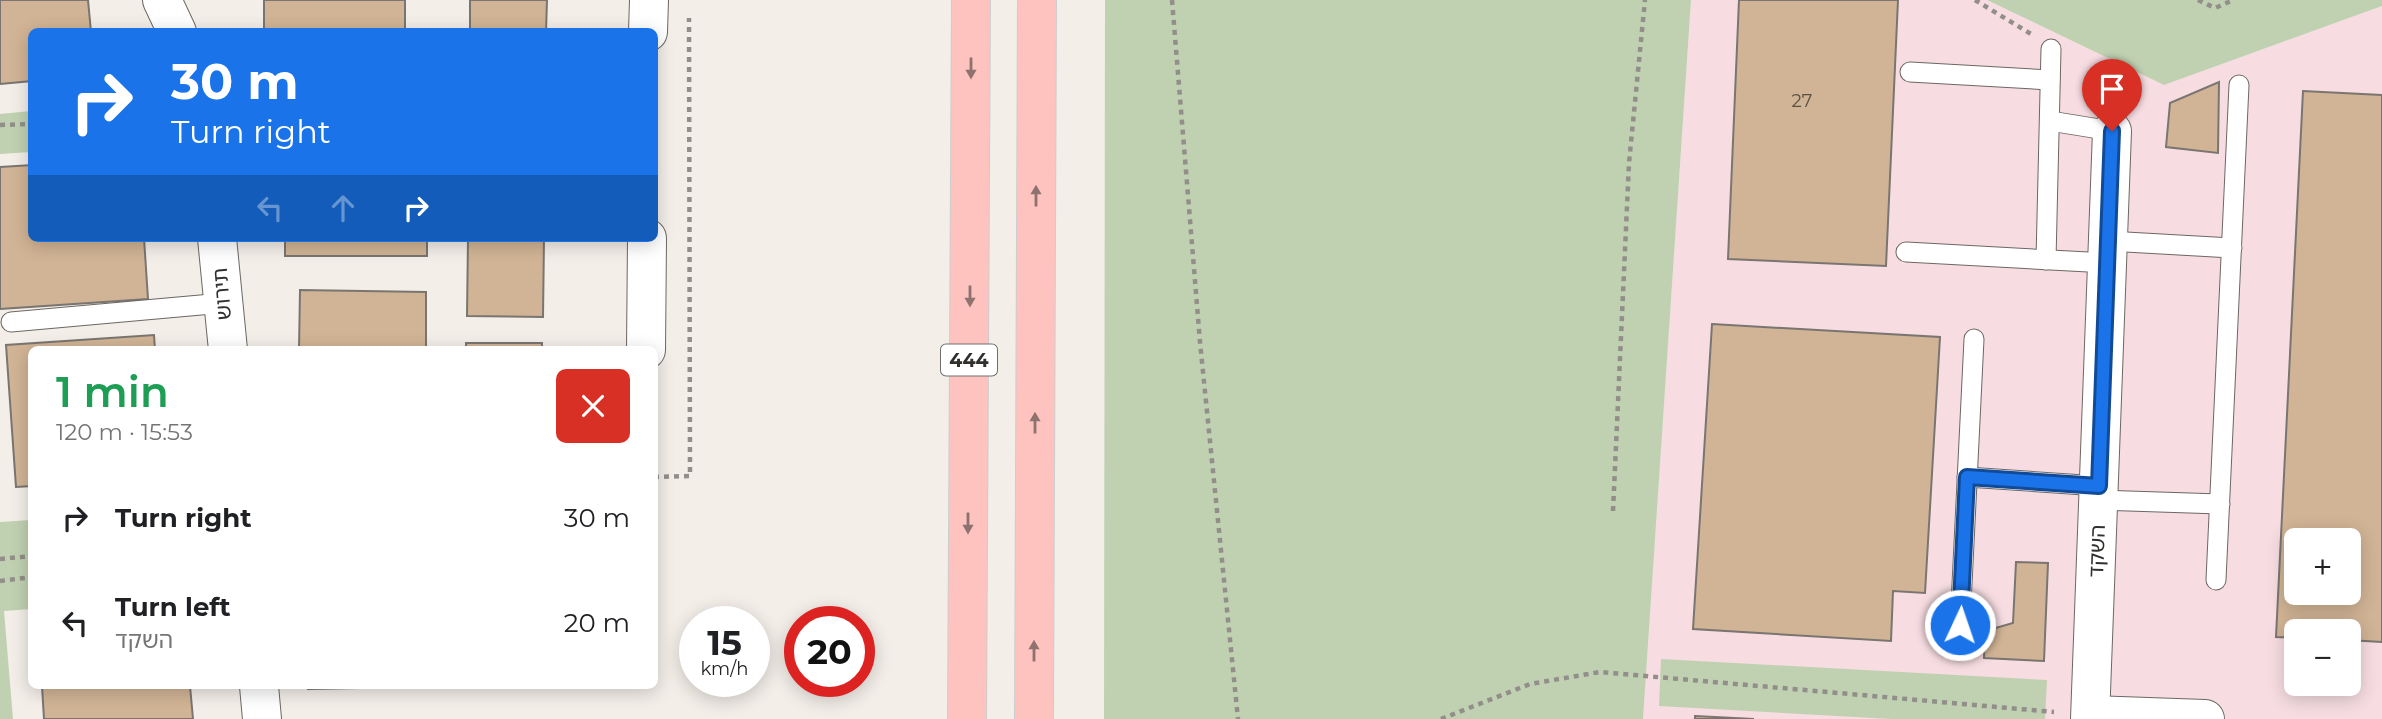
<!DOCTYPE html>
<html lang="en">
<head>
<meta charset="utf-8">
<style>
	:root { --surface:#fff; --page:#f2f2f2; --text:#202124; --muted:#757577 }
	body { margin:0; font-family:Montserrat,"Noto Sans Hebrew",sans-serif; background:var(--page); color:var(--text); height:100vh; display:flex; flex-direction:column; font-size:26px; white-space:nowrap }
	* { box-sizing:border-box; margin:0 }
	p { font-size:23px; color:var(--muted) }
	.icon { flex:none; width:38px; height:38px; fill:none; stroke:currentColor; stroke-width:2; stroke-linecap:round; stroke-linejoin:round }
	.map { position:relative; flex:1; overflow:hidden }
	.drawer { position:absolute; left:28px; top:346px; width:630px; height:343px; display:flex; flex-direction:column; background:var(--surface); border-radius:10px; box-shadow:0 4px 18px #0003 }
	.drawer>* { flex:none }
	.guide { position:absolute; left:28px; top:28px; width:630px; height:214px; border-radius:10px; box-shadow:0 4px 18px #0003; background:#1a73e8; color:#fff; overflow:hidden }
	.buttons { position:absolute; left:2284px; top:528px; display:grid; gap:14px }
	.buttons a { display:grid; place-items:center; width:77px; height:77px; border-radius:10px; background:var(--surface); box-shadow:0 4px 18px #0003; font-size:35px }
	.speed { position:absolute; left:679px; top:606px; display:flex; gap:14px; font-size:35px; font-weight:700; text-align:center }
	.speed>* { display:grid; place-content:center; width:91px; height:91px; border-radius:50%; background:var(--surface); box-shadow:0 4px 18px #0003; line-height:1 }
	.speed small { font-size:18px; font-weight:400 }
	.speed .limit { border:10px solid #d22; background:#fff; color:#111 }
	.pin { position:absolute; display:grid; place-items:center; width:60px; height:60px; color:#fff; margin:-72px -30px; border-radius:50% 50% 50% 0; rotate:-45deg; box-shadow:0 0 7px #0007 }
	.pin .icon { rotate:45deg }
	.me { position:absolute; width:77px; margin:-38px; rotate:3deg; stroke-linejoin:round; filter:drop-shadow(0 0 5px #0008) }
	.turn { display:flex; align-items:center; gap:24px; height:147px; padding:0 28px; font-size:32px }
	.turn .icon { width:91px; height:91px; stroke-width:2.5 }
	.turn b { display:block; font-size:49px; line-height:60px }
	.lanes { display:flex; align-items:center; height:66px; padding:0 28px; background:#0003; justify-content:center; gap:35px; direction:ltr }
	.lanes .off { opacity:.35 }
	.round { display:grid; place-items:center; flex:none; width:74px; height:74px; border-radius:10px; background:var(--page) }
	.headline { display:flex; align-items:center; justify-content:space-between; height:119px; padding:0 28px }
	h1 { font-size:42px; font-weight:600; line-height:52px; color:#1e9e55 }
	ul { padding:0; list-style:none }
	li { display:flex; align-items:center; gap:21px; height:105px; padding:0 28px }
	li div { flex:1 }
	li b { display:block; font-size:26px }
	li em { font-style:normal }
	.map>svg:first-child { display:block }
	.industrial { fill:#f7dde2; fill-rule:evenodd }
	.green { fill:#c0d1b1 }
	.building { fill:#d1b495; stroke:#7a7570; stroke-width:2; fill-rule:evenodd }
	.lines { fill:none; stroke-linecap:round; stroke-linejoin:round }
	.lane-casing { stroke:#6c6763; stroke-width:21 }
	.street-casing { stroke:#6c6763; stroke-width:40 }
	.primary-casing { stroke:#cecdcd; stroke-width:40 }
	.path { stroke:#928e8a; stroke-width:4.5; stroke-dasharray:5 5; stroke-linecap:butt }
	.lane { stroke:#fff; stroke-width:19 }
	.street { stroke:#fff; stroke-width:38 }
	.primary { stroke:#fec2bf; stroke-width:38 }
	.oneway { fill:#8e726f }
	.route-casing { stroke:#114b97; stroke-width:18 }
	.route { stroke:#1a73e8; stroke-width:12 }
	.labels { text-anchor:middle; stroke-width:5; stroke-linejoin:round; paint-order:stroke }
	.number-label { font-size:18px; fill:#5a5147 }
	.shield { fill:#fff; stroke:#706e6c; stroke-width:2 }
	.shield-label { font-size:19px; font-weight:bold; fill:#32302d }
	.street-label { font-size:21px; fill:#32302d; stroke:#fff }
</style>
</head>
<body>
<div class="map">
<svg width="2382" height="719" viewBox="0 0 2382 719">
	<rect width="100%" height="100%" fill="#f3eee8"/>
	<path class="industrial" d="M1691 0H1987L2164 85 2382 6V719H1643ZM2296 541H2348V593H2296ZM2296 632H2348V684H2296Z"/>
	<g class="green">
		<path d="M1105 0H1691L1643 719H1104Z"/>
		<path d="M1987 0H2382V6L2164 85Z"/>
		<path d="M31 111V152L0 154V114Z"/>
		<path d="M31 520V609L4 611 13 719H0V522Z"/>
		<path d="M1661 659 2047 680 2045 719H1891L1659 706Z"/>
	</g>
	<g class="building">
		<path d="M0 0H88L91 32H32V81L0 84Z"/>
		<rect x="264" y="0" width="141" height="32"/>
		<path d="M470 0H547L546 32H470Z"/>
		<path d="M1739 0H1898L1886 266 1728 259Z"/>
		<path d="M2219 82 2218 153 2166 147 2170 103Z"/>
		<path d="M2303 91 2382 95V642L2348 640V632H2296V638L2276 637ZM2296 541H2348V593H2296Z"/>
		<path d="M32 165V238H144L148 299 0 309V167Z"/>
		<rect x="285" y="238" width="142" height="18"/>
		<path d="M468 238H544L543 317 467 316Z"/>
		<path d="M300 290 426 292V350H299Z"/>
		<path d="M1712 324 1940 337 1925 593 1893 591 1891 641 1693 629Z"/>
		<path d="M154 335 155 350H32V486L16 487 6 345Z"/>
		<rect x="466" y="343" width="76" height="7"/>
		<path d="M2016 562 2048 563 2044 661 1984 658 1985 631 2013 623Z"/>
		<path d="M42 686H190L193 719H44Z"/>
		<path d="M308 686H466L308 689Z"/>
		<path d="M1695 716 1754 719H1695Z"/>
	</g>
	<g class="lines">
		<defs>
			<g id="lane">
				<path d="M1910 72 2050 80"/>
				<path d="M2050 121 2112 131"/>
				<path d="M2108 241 2232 248"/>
				<path d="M1906 252 2107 263"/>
				<path d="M2046 260 2051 49"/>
				<path d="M11 322 223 303"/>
				<path d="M1967 477 2099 486"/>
				<path d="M2098 500 2220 504"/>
				<path d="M2216 580 2239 85"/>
				<path d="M1960 625 1974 339"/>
			</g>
			<g id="street">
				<path d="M162 0 177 32"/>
				<path d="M648 32 649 0"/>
				<path d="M217 238 228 350"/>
				<path d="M646 350 647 238"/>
				<path d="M259 686 262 719"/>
				<path d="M2091 715 2205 719"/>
				<path d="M2090 719 2112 131"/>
			</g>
			<g id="primary">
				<path d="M967 719 971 0"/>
				<path d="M1034 719 1037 0"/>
			</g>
		</defs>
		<use href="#lane" class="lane-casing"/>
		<use href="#street" class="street-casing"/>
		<use href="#primary" class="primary-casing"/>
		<g class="path">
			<path d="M1172 0 1200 342 1238 719"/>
			<path d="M1975 0 2031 34"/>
			<path d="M2198 0 2215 8 2233 0"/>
			<path d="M0 125 32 124"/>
			<path d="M654 477 690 476 689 18"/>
			<path d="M1613 511 1629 163 1645 0"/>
			<path d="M0 559 32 556"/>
			<path d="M0 581 32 577"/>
			<path d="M1441 719 1530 684 1600 672 2054 712"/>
		</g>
		<use href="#lane" class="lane"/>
		<use href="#street" class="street"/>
		<use href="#primary" class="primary"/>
	</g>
	<defs><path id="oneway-solid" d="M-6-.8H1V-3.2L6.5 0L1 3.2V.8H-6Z" transform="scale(1.75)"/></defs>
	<g class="oneway">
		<use href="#oneway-solid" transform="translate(971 68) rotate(90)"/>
		<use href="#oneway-solid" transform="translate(1036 196) rotate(-90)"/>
		<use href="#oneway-solid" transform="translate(970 296) rotate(90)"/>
		<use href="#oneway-solid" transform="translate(1035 423) rotate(-90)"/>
		<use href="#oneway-solid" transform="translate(968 523) rotate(90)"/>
		<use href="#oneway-solid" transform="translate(1034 651) rotate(-90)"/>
	</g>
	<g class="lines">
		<defs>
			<path id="route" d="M1960 625 1967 477 2099 486 2112 131"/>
		</defs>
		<use href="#route" class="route-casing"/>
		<use href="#route" class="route"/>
	</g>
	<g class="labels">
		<g class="number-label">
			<text x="1802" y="107">27</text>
		</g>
		<rect class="shield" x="941" y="344.5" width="56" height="31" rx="5"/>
		<g class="shield-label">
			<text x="969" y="367">444</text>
		</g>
		<g class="street-label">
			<text transform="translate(222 294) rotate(-95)" y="7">תירוש</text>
			<text transform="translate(2097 551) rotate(-88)" y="7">השקד</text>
		</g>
	</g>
</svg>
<div class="buttons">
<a>+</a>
<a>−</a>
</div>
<div class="speed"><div>15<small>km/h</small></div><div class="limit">20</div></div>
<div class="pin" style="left:2112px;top:131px;background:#d93025"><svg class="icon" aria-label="arrive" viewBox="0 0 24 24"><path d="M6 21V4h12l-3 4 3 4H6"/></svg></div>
<svg class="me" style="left:1960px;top:625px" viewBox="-20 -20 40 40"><circle r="17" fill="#1a73e8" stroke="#fff" stroke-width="3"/><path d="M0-11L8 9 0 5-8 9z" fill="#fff"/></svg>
<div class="guide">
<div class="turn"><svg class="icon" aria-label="right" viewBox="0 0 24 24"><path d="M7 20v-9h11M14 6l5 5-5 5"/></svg><div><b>30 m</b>Turn right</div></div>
<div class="lanes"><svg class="icon off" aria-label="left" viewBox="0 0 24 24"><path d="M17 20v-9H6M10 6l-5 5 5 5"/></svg><svg class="icon off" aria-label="ahead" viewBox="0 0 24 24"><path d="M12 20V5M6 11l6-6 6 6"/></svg><svg class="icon" aria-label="right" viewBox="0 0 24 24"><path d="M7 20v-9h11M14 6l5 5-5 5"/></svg></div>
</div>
<section class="drawer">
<div class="headline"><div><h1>1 min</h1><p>120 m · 15:53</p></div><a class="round" style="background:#d93025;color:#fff"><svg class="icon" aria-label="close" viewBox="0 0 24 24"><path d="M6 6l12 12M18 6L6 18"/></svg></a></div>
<ul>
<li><svg class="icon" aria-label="right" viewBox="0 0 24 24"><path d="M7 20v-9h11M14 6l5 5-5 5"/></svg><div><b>Turn right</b></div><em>30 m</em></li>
<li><svg class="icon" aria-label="left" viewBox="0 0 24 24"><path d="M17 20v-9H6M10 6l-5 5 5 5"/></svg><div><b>Turn left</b><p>השקד</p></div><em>20 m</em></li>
</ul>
</section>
</div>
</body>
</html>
